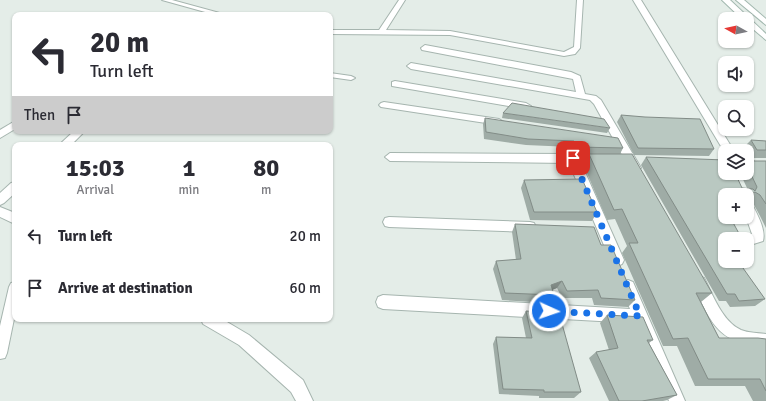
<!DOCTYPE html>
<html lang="en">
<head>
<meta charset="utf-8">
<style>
	:root { --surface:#fff; --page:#f2f2f3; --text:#2b2b33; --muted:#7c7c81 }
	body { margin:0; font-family:Signika,sans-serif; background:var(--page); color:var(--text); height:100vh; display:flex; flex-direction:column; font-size:15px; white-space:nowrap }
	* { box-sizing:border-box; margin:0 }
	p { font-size:13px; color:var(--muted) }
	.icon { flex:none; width:22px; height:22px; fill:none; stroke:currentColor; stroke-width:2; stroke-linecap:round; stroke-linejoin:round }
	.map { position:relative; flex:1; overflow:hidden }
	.sheet { position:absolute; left:12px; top:142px; width:321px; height:180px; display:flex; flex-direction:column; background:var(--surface); border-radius:8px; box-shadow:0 1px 3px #0004 }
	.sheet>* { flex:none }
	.hud { position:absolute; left:12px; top:12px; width:321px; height:122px; border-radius:8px; box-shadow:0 1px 3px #0004; background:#fff; color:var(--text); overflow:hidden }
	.needle { width:26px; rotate:278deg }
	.buttons { position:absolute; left:718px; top:12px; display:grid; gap:8px }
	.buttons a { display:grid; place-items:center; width:36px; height:36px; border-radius:8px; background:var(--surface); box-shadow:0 1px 3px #0004; font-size:20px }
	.pin { position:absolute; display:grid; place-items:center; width:34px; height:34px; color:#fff; margin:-17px; border-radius:8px; box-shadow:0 2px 6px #0006 }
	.me { position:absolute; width:44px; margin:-22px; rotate:93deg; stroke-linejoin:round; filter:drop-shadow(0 0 3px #0008) }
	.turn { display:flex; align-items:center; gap:14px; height:84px; padding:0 12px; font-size:18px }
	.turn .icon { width:52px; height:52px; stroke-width:2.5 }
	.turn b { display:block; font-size:28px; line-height:34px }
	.then { display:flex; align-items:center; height:38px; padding:0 12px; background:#0003; gap:8px; font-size:15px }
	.eta { display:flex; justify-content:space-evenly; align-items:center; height:68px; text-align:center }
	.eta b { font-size:24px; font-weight:700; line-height:28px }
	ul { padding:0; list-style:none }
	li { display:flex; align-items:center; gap:12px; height:52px; padding:0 12px }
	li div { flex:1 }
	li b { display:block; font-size:15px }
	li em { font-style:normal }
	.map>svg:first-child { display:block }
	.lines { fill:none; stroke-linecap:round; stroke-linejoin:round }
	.service-casing { stroke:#a6b5af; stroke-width:2 }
	.minor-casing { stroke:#a6b5af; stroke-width:2 }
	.secondary-casing { stroke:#a2b8af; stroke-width:2 }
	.service { fill:#fff; fill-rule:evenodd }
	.minor { fill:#fff; fill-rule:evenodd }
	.secondary { fill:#fff; fill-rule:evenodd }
	.wall { fill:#9faca6 }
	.shaded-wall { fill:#828c87 }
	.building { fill:#b9c8c1; stroke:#828c87 }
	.route { stroke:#1a73e8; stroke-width:7; stroke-dasharray:0 12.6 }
</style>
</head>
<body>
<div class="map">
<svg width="766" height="401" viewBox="0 0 766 401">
	<rect width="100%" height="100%" fill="#e4ede8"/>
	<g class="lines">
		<defs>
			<g id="service">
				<path d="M162 0H172L227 15H216Z"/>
				<path d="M399 0H405L386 30 450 31 564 52 574 47 577 0H583L580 48 575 54 564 56 450 35 330 34V30H379Z"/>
				<path d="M330 73 351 76 355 78 351 80 330 77Z"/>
				<path d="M15 282V314L7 353 5 358 0 359V326L9 287 11 283Z"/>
			</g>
			<g id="minor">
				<path d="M633 0H641L734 151H725V153Z"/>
				<path d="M425 45 571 72 580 76 585 94 596 96 601 100 641 168 635 172 631 171 594 104 590 100 411 69 407 66 411 63 576 92 573 79 422 50 421 48Z"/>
				<path d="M395 81 526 103 531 106 526 109 392 86V82Z"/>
				<path d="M384 102 499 119 504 122 499 125 381 107 379 105 381 103Z"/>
				<path d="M15 121V129L0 138V130Z"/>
				<path d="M74 131H85L71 145H59Z"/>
				<path d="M390 153 573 154 606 156 608 159 606 162 581 163 624 260 622 264 617 266 612 264 569 163 390 161 385 157Z"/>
				<path d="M15 182V193L4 203 0 205V193L11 183Z"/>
				<path d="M747 201 751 203 753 206C758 216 766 230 763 241L747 246V239H742L752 234 746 217Z"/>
				<path d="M0 207 15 213V224L0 217Z"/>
				<path d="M389 217 530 222 534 223 536 227 534 231 530 232 389 227 385 226 383 222 385 218Z"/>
				<path d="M699 276 704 278C713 295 722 321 741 330 749 333 758 333 766 334V348C716 342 712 324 692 282L694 278Z"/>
				<path d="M628 280 633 282 685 401H669L636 323 383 309 378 307 376 302 378 297 383 295 630 309 621 286 623 282Z"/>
				<path d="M201 319H222L249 335 303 380 313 401H296L291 392 239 345 203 324Z"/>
			</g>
			<g id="secondary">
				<path d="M722 0H730L766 34V40L747 24V19H742Z"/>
				<path d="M736 0H744L766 19V25Z"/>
			</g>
		</defs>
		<use href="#service" class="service-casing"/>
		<use href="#minor" class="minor-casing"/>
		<use href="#secondary" class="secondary-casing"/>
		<use href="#service" class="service"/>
		<use href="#minor" class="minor"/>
		<use href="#secondary" class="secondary"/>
	</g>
	<g class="wall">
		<path d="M503 113 610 128 607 133 502 118Z"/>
		<path d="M621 115 714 149 709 156 634 155 617 122Z"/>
		<path d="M485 118 623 148 620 154 712 293 701 302 719 338 766 339V401H753L745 386H695L677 346H663L622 253 627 246 615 219 607 220 583 164 589 154H573L571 147 526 145 484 139 483 124Z"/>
		<path d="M751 140 766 141V158H750L747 153V151H746L744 147Z"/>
		<path d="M646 157 742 188H747L740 173H747V158L754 161H766V228L760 216 753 203 752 208 747 213V195H725V261L765 299 755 306 730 307 726 301H719L641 165Z"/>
		<path d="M524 180 597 212 592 221 530 220 521 188Z"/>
		<path d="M515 224 601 245 635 300 628 307 594 305 592 298H562L557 288 552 290 554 295 549 303 502 300 493 269 496 261 516 260 512 232Z"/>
		<path d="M526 311 581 392 574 398H539V396L499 394 493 344 496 337 526 338 522 318Z"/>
		<path d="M607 315 653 340 649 343 677 395 667 400 663 401H609L589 358 596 352 609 350 600 323Z"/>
	</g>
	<path class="shaded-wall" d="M562 281 557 288 546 292 551 285Z"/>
	<g class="building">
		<path d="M512 103 604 119 610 128 503 113Z"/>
		<path d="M621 115 645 117 700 119 714 149 638 148Z"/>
		<path d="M485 118 618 138 623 148 577 147 574 141 528 139 486 132Z"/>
		<path d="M751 140 766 141V150H757Z"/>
		<path d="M589 154H632L712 293H696L719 338H758L766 339V391L760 379H708L688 338 673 339 629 243H638L622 209 614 210Z"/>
		<path d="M646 157 725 160V173H735L742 188 753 189 755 191 757 187 747 166V158H753L754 161H766V204L760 195 755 192 753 193 752 208H747V195H725V207H724L725 208V217H730L742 239H725V261H738L765 299 739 301 735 294H727Z"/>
		<path d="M582 179 597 212H534L524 180Z"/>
		<path d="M515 224 594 227 601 245H611L635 300 601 298 598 290 567 291 562 281 551 285 554 295 505 293 496 261 521 259Z"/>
		<path d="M526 311 559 313 581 392H544V390L503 389 496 337 532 338Z"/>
		<path d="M607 315 643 317 653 340H647L677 395 642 401H619L596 352 618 348Z"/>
	</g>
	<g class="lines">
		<path class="route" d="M549 311 640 316 573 158"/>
	</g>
</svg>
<div class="buttons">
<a><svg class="needle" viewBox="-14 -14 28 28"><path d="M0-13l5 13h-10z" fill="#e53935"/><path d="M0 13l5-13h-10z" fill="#7c7c81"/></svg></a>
<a><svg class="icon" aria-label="sound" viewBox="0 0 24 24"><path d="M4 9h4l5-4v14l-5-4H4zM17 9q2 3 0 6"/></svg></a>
<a><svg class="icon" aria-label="search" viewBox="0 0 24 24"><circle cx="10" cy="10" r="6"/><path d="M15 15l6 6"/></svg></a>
<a><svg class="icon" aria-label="layers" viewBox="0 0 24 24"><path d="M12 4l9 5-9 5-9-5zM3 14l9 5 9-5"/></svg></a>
<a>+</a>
<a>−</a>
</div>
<div class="pin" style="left:573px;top:158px;background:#d93025"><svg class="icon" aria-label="arrive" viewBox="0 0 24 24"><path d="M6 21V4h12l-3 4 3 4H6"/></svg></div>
<svg class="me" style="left:549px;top:311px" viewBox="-20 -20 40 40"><circle r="17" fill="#1a73e8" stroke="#fff" stroke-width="3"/><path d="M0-11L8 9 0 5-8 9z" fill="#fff"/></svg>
<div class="hud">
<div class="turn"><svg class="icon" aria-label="left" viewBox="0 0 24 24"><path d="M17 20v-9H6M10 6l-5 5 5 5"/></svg><div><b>20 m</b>Turn left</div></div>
<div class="then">Then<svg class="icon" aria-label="arrive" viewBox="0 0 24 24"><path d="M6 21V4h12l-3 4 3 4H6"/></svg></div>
</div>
<section class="sheet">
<div class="eta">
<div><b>15:03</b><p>Arrival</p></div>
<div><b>1</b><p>min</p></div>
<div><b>80</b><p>m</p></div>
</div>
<ul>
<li><svg class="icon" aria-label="left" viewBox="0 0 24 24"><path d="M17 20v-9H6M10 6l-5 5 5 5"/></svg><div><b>Turn left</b></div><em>20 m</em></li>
<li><svg class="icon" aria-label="arrive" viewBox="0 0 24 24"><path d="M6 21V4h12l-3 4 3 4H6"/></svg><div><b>Arrive at destination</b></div><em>60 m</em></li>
</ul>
</section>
</div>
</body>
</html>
